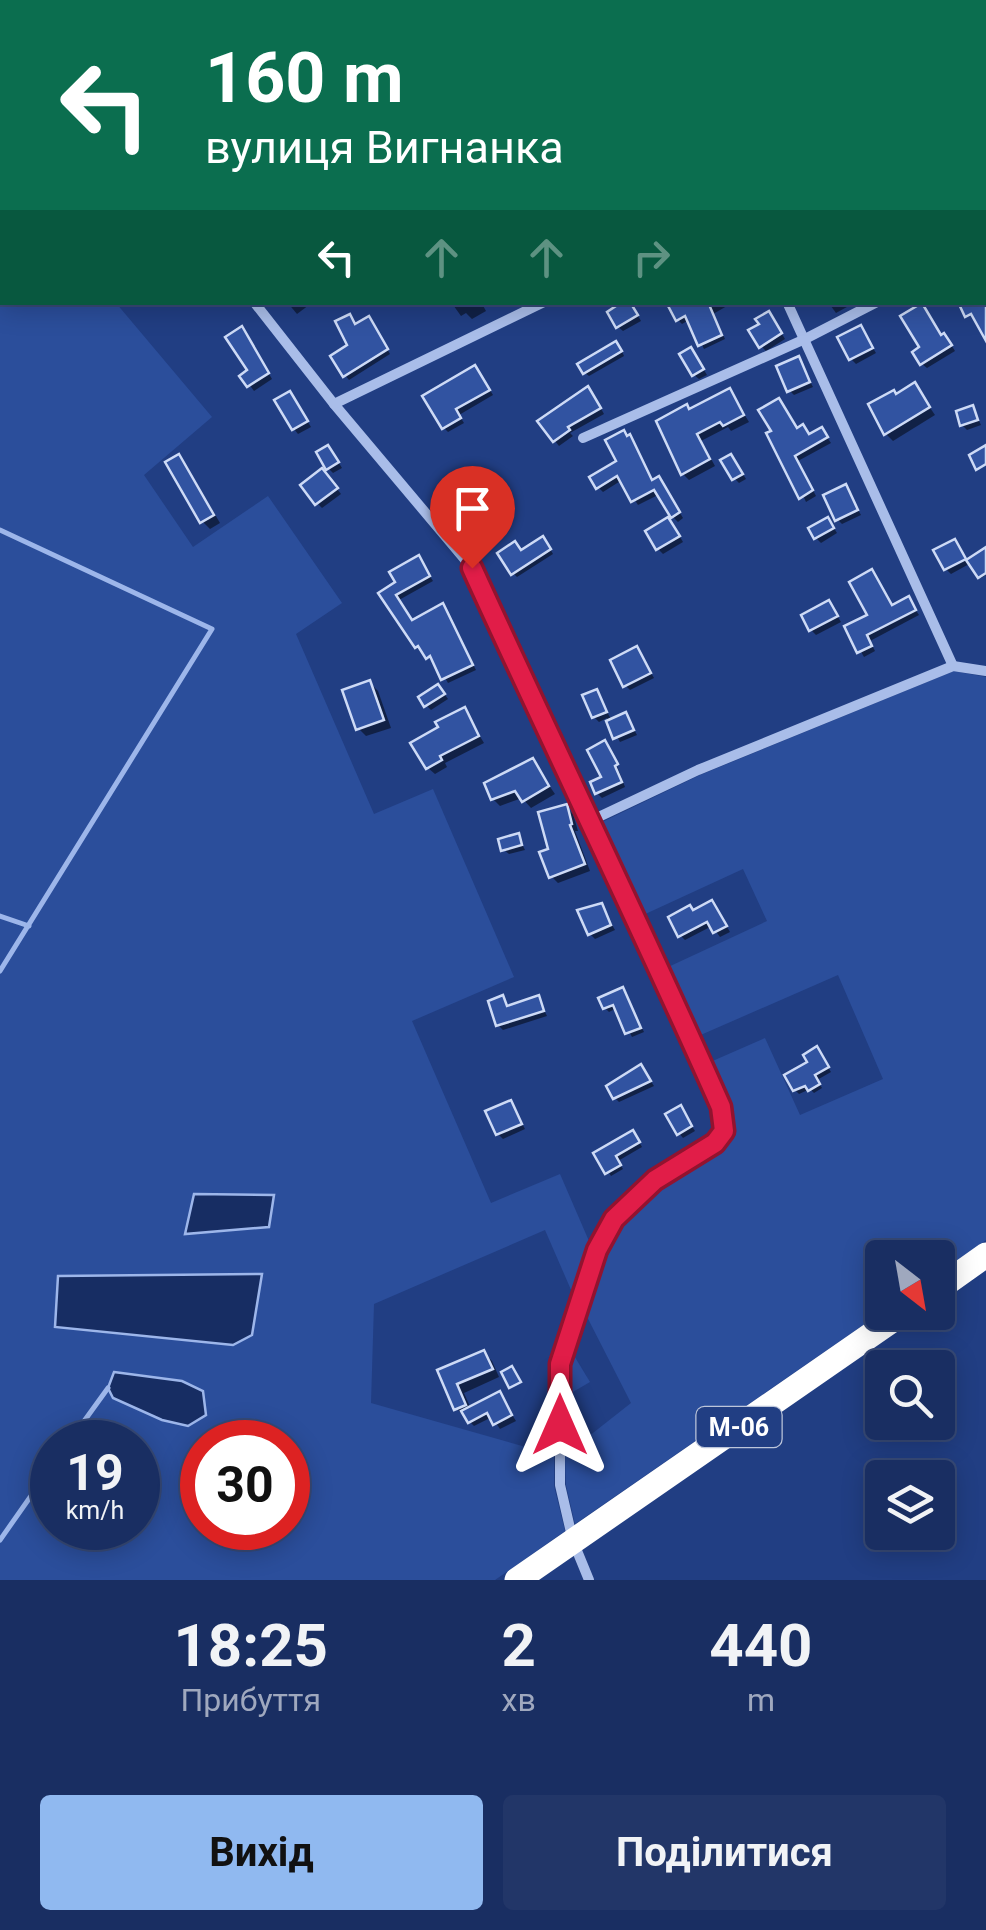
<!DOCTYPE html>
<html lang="uk">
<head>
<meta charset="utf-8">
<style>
	:root { --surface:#192e62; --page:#223668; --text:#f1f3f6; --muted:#9fa8be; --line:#374a77; --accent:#90b9f0 }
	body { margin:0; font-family:Roboto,sans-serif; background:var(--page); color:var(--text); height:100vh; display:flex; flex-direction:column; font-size:38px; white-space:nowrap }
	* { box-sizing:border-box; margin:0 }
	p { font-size:32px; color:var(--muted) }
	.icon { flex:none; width:55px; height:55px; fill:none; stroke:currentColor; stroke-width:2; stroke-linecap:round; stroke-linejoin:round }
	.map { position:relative; height:1580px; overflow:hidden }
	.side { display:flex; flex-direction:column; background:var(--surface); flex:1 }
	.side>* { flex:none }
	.hud { position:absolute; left:0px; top:0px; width:988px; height:305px; box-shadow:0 5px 25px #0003,0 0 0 2px var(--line); background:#0b6e4f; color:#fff; overflow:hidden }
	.needle { width:65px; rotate:149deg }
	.fabs { position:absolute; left:865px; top:1240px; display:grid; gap:20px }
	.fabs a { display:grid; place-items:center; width:90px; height:90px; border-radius:10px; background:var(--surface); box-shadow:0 5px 25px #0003,0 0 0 2px var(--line); font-size:50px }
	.speed { position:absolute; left:30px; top:1420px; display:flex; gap:20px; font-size:50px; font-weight:700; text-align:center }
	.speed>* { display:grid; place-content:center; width:130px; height:130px; border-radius:50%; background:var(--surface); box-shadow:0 5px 25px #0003,0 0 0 2px var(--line); line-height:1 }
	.speed small { font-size:25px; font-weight:400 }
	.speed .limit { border:15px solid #d22; background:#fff; color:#111 }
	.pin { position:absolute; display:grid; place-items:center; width:85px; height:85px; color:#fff; margin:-102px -42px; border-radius:50% 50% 50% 0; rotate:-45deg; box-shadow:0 0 10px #0007 }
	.pin .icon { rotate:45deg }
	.me { position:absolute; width:110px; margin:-55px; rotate:0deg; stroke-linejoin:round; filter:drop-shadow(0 0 8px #0008) }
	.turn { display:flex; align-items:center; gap:35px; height:210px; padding:0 40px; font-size:45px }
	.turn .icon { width:130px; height:130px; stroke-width:2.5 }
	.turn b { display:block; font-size:70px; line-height:85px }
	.lanes { display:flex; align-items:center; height:95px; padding:0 40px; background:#0003; justify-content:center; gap:50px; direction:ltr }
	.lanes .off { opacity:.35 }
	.eta { display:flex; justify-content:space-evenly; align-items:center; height:170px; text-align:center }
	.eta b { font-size:60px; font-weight:700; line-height:70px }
	.action { display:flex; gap:20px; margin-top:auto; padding:20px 40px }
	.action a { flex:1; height:115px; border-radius:10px; background:var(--accent); color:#111; font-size:40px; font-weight:700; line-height:115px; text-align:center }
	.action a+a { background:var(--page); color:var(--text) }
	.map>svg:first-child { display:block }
	.green { fill:#2b4e9b; fill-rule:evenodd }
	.water { fill:#172d63; stroke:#9db6ea; stroke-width:2.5 }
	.shadow { fill:#0007 }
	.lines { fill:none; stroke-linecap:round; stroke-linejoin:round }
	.stream { stroke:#9db6ea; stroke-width:5 }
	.building { fill:#3153a1; stroke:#cddaf6; stroke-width:2.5 }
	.street { stroke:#a9bde9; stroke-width:10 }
	.highway { stroke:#fff; stroke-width:25 }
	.route-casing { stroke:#92132f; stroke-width:25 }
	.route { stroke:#e11d48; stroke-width:18 }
	.labels { text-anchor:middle; stroke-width:10; stroke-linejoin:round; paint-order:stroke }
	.shield { fill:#213e83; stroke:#bcc5da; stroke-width:2.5 }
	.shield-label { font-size:25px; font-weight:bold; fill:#fff }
</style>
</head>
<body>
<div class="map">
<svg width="986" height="1580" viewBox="0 0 986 1580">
	<rect width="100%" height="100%" fill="#213e83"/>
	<g class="green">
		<path d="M47 0H616L46 2Z"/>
		<path d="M0 182 2 302 116 303 212 417 144 475 193 547 268 496 342 603 296 634 374 814 433 789 514 977 412 1021 491 1203 560 1174 592 1248 575 1299 545 1230 374 1304 371 1403 554 1455V1486L565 1531 495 1580H0ZM114 1373V1372L162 1420 113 1398 108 1388ZM52 1442H138V1528H52ZM202 1442H288V1528H202Z"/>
		<path d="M954 671 986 677V1240L938 1274V1258H882V1312L575 1524 566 1485 565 1455 631 1403 583 1309C601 1257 613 1218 660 1184 684 1166 712 1157 730 1133L727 1105 708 1063 765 1038 800 1115 883 1079 838 975 696 1037 666 968 767 921 743 869 641 916 596 825 700 775Z"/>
		<path d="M570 1349 590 1382 566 1396V1365Z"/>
	</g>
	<g class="water">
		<path d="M194 1194 274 1195 269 1227 185 1234Z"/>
		<path d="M262 1274 252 1335 233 1345 55 1327 58 1276Z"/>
		<path d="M114 1372 182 1381 203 1391 206 1415 188 1426 162 1420 113 1398 108 1388Z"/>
	</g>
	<g class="shadow">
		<path d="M719 0H753L754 2H717Z"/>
		<path d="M834 0H925L929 2H832Z"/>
		<path d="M0 109 2 110V155L0 153Z"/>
		<path d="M287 302H313L297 314Z"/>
		<path d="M451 302H481L486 311 472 319 466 313 461 316Z"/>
		<path d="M676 302H725L727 306 713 314 725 339 704 349 689 320 682 324 678 320Z"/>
		<path d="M828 302H856L836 313Z"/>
		<path d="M633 307 641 321 623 331 618 327Z"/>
		<path d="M349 317 356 326 373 324 390 354 349 380 345 375 351 346Z"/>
		<path d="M773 319 785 339 766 351 761 346Z"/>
		<path d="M861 328 876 353 856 364 851 359Z"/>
		<path d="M246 334 272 379 254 391 243 376 251 371Z"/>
		<path d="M942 337 949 341 955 351 927 368 922 364 923 348Z"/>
		<path d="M620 347 624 356 589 376 585 373Z"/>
		<path d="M695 355 707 375 699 379 694 375Z"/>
		<path d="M798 359 813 387 794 395 789 390Z"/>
		<path d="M479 372 493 395 459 415 464 423 448 432 444 428Z"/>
		<path d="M915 386 935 415 893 441 886 434 897 396Z"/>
		<path d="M730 391 749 422 731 431 728 427 701 441 715 466 689 480 683 474 690 412Z"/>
		<path d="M593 394 604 414 570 433 573 436 559 446 555 441Z"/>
		<path d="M294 399 311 427 298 434 294 429Z"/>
		<path d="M779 401 798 430 803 427 810 436 822 430 831 443 798 461 816 496 806 502 774 432Z"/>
		<path d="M973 408 981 425 967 430 962 425Z"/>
		<path d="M628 438 656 492 663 484 683 518 678 522 673 517 660 494 638 505 622 480 603 492 598 487 619 462Z"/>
		<path d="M333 453 342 468 333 473 328 468Z"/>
		<path d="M178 457 186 465 220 523 210 529 202 521Z"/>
		<path d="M735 462 746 479 739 483 734 478Z"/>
		<path d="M327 476 341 494 322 508 317 503Z"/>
		<path d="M845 487 861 515 842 524 837 519Z"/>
		<path d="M673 525 683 542 663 554 658 549Z"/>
		<path d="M832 525 837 533 821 543 816 538Z"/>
		<path d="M547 543 553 554 517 577 513 573 521 553Z"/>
		<path d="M959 547 968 562 986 564V575L981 578 971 563 951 574 946 569Z"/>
		<path d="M419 559 433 581 399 600 413 622 442 606 476 670 448 683 435 660 430 659 442 652H421L382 593 398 583Z"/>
		<path d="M909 600 919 615 870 641 875 651 864 657 847 627Z"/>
		<path d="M829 603 841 622 816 635 811 630Z"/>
		<path d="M637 649 654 678 630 690 625 685Z"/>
		<path d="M370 683 378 691 391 728 366 736 358 728Z"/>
		<path d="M443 692 448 699 431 710 426 705Z"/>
		<path d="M596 692 612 721 626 715 637 735 620 742 607 718 599 722 594 717Z"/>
		<path d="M464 710 484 743 445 763 447 767 435 774 428 768Z"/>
		<path d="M610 748 625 787 602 798 597 793 605 778Z"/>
		<path d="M532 761 555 794 531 808 522 798 500 806 493 799Z"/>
		<path d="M566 807 573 814 578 831H575L590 871 558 883 551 876V851Z"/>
		<path d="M518 836 525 850 509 854 504 850Z"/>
		<path d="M601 906 615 930 595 939 590 934Z"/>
		<path d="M716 908 730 932 720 937 712 926 685 940 680 935 694 913Z"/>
		<path d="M623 990 644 1032 632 1037 617 1008 609 1012 605 1008Z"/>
		<path d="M503 998 509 1008 538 998 547 1016 503 1030 498 1025Z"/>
		<path d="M820 1054 831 1072 817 1080 822 1088 814 1093 810 1089 799 1094 795 1090Z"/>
		<path d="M644 1071 654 1086 619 1102 615 1098Z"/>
		<path d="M511 1103 525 1129 503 1139 498 1134Z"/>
		<path d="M680 1108 695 1131 683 1138 679 1133Z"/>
		<path d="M637 1138 642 1147 618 1161 623 1169 611 1176 597 1154Z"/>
		<path d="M484 1353 492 1361 499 1377 464 1393 471 1409 499 1394 516 1421 500 1429 492 1417 474 1426 456 1408 440 1371Z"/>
	</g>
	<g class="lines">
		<g class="stream">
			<path d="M0 530 212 629 0 971"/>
			<path d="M0 916 29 926"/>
			<path d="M69 1442 108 1388"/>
			<path d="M0 1540 52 1466"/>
		</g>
	</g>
	<g class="building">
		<path d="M622 302H630L638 315 616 328 607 312Z"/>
		<path d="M666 302H708L722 335 698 346 685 316 676 321Z"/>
		<path d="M958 302H986V341L971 314 965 317Z"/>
		<path d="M922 303 941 335 944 333 952 345 920 365 912 352 919 347 900 316Z"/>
		<path d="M769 311 782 333 759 348 748 330 759 324 755 319Z"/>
		<path d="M350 314 355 324 369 316 388 349 343 377 330 356 347 345 335 321Z"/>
		<path d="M861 325 873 348 849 360 837 337Z"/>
		<path d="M242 326 269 373 247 387 239 376 247 370 225 337Z"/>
		<path d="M616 341 622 351 583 374 577 364Z"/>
		<path d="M691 347 704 369 692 376 679 354Z"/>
		<path d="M799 356 810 382 787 392 776 366Z"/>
		<path d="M475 365 490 390 456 409 461 418 442 429 422 396Z"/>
		<path d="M915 382 930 407 884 435 868 404 894 390 896 394Z"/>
		<path d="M588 386 601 408 568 427 570 430 553 442 537 421Z"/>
		<path d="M730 388 744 415 723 426 720 422 697 434 710 459 681 475 656 421 687 404 689 409Z"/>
		<path d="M290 391 308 421 292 430 274 400Z"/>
		<path d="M779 398 797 428 803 424 809 434 822 427 828 437 795 456 813 490 799 499 766 433 771 431 758 410Z"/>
		<path d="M973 405 978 420 960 426 956 411Z"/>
		<path d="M624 430 627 436 630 434 652 480 659 476 680 512 671 518 654 490 631 502 617 476 596 489 589 477 616 461 605 440Z"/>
		<path d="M328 445 339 462 326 470 316 452Z"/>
		<path d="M986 445V464L976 470 969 455Z"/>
		<path d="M179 454 214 515 200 523 165 462Z"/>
		<path d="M731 454 743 474 732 480 720 460Z"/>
		<path d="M322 468 338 488 315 505 300 485Z"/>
		<path d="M846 484 858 510 835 521 823 495Z"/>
		<path d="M482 494 495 513 486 519 473 501Z"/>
		<path d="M668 517 680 536 656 550 645 531Z"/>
		<path d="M828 517 834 528 814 539 808 528Z"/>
		<path d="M543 536 551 549 511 575 497 553 515 541 521 550Z"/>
		<path d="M955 539 966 559 944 570 933 550Z"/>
		<path d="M986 547V573L978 578 966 560Z"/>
		<path d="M419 555 430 576 396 595 412 620 443 603 473 665 441 680 430 656 426 659 418 646 415 648 378 593 395 582 389 572Z"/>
		<path d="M872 569 892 605 909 596 916 610 867 635 872 646 857 653 844 626 867 615 849 582Z"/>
		<path d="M829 600 838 616 809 631 801 615Z"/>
		<path d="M637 646 651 673 623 687 610 660Z"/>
		<path d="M370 680 384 720 356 730 342 690Z"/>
		<path d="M438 684 445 694 424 707 418 697Z"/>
		<path d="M597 689 607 712 592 718 582 695Z"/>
		<path d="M465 707 479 736 440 756 442 760 426 769 410 743 438 727 435 722Z"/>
		<path d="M626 712 634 730 613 739 606 721Z"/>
		<path d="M605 740 618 764 615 766 622 782 595 794 590 782 601 777 587 750Z"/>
		<path d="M533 758 549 786 522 802 515 791 491 800 484 783Z"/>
		<path d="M567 804 572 824 570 825 585 864 549 878 539 852 548 849 538 812Z"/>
		<path d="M519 833 522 845 501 851 498 839Z"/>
		<path d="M712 900 727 926 713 933 707 922 678 937 668 917 690 905 693 910Z"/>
		<path d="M602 903 611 925 588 935 577 910Z"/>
		<path d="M623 987 641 1028 625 1034 613 1005 603 1009 598 998Z"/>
		<path d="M503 995 507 1006 539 995 544 1011 496 1026 488 1001Z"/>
		<path d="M817 1046 829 1067 815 1075 820 1084 808 1091 805 1086 793 1091 784 1075 807 1062 803 1055Z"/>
		<path d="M641 1064 651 1081 613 1099 606 1086Z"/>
		<path d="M511 1100 522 1124 496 1135 485 1111Z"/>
		<path d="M681 1105 692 1126 677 1135 665 1114Z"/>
		<path d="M633 1130 640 1142 616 1156 621 1165 605 1174 593 1153Z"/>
		<path d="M484 1350 493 1369 457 1384 466 1405 454 1410 437 1370Z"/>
		<path d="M512 1366 521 1382 509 1388 501 1372Z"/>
		<path d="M500 1391 512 1415 493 1425 487 1413 468 1423 461 1411Z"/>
	</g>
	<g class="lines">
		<g class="street">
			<path d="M155 2 157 0"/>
			<path d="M985 58 986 57"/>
			<path d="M0 83 2 85"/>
			<path d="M985 248 986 247"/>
			<path d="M254 302 334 404 472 568 588 822 661 970 721 1107 723 1131 715 1143 655 1180 614 1219 597 1250 560 1364V1485L573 1541 589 1580"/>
			<path d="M787 302 953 666"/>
			<path d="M334 404 544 302"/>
			<path d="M583 438 805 339 877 302"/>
			<path d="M588 822 698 770 953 666 986 671"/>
		</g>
		<g class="highway">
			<path d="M938 1289 986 1255"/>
			<path d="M517 1580 904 1312"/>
		</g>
	</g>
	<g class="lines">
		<defs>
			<path id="route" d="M472 568C554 748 641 926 721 1107L724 1131 715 1143 655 1180 614 1219 597 1250 560 1364V1425"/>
		</defs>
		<use href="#route" class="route-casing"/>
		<use href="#route" class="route"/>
	</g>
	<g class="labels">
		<rect class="shield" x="696.5" y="1407" width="85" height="40" rx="8"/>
		<g class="shield-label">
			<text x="739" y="1436">М-06</text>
		</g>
	</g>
</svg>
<div class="fabs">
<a><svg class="needle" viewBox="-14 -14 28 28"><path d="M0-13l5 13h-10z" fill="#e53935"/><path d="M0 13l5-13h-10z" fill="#9fa8be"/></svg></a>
<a><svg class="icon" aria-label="search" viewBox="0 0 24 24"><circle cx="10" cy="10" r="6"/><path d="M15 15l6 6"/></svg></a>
<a><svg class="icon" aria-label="layers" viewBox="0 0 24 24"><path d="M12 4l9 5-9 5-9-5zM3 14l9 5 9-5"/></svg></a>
</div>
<div class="speed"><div>19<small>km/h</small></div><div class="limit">30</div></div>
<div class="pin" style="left:472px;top:568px;background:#d93025"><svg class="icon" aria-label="arrive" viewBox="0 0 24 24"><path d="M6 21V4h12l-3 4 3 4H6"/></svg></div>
<svg class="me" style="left:560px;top:1425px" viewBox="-20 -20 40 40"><path d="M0-17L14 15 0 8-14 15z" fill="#e11d48" stroke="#fff" stroke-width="4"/></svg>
<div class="hud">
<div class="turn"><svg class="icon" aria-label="left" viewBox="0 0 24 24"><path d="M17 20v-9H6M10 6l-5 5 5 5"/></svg><div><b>160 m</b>вулиця Вигнанка</div></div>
<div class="lanes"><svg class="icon" aria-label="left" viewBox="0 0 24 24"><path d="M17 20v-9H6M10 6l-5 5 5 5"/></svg><svg class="icon off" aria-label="ahead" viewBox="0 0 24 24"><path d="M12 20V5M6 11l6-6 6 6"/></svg><svg class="icon off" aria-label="ahead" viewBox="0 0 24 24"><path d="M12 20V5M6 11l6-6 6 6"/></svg><svg class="icon off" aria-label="right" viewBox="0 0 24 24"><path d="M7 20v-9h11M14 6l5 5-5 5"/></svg></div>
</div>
</div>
<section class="side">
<div class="eta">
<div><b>18:25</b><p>Прибуття</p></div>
<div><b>2</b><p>хв</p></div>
<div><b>440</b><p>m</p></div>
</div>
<div class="action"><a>Вихід</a><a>Поділитися</a></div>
</section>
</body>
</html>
